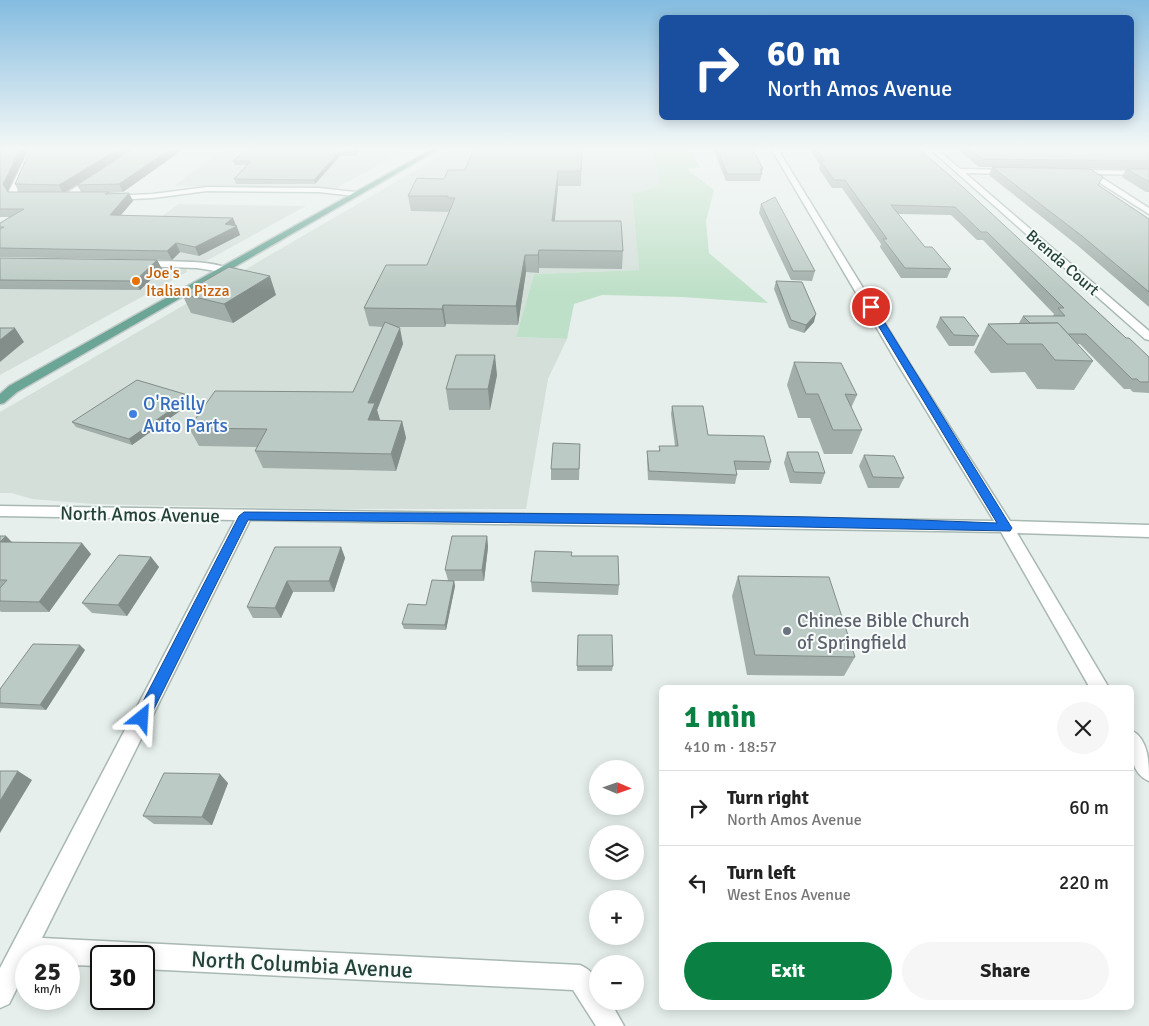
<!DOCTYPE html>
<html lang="en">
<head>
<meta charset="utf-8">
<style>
	:root { --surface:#fff; --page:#f6f6f6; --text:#222; --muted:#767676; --line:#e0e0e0; --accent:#0b8043 }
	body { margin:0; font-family:Signika,sans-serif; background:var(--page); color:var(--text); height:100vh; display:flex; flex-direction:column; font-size:19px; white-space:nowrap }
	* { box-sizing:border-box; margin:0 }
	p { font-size:16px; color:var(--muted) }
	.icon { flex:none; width:28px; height:28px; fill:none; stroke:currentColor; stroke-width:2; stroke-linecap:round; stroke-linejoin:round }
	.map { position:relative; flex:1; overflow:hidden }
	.drawer { position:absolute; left:659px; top:685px; width:475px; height:325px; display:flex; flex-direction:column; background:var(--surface); border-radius:8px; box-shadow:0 2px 12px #0003 }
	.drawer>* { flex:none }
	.banner { position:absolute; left:659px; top:15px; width:475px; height:105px; border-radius:8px; box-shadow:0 2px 12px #0003; background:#1a4fa0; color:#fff; overflow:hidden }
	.needle { width:32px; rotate:92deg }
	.buttons { position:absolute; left:589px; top:760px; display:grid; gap:10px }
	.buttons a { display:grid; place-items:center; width:55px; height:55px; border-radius:50%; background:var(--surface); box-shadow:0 2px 12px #0003; font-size:25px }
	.speed { position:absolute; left:15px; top:945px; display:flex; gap:10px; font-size:25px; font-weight:700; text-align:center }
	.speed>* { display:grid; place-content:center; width:65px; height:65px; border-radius:50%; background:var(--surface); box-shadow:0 2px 12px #0003; line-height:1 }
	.speed small { font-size:12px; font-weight:400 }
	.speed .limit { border:2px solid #111; border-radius:8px; background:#fff; color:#111 }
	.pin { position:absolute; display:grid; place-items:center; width:42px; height:42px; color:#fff; margin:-21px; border:2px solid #fff; border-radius:50%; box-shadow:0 1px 5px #0007 }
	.me { position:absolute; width:55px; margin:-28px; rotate:27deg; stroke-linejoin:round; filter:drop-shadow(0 0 4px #0008) }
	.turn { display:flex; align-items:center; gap:18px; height:105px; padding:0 25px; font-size:22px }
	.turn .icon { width:65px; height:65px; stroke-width:2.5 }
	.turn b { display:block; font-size:35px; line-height:42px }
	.round { display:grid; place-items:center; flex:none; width:52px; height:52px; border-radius:26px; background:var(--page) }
	.headline { display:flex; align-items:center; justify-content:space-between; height:85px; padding:0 25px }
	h1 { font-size:30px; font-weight:700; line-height:38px; color:var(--accent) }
	.cta { display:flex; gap:10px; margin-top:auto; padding:10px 25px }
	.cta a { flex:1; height:58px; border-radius:30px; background:var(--accent); color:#fff; font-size:20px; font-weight:700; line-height:58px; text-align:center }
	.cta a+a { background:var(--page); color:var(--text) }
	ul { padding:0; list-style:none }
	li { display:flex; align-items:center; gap:15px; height:75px; padding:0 25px; border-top:1px solid var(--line) }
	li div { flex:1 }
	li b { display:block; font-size:19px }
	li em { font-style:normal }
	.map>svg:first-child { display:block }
	.built { fill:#d4dfda }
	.green { fill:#bfe0c8 }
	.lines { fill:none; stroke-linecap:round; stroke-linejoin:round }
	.minor-casing { stroke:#a8b8b2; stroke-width:3 }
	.primary-casing { stroke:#c2cac8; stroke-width:3 }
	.minor { fill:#fff; fill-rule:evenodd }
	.primary { fill:#6aa596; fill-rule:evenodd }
	.wall { fill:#a1aea9; fill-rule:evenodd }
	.shaded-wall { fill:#838d89 }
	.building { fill:#bbcac4; stroke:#838d89 }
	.route { fill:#1a73e8; stroke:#114b97 }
	.food-dot { fill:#e8710a; stroke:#f7fbf9; stroke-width:2 }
	.shop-dot { fill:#3f7fe0; stroke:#f7fbf9; stroke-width:2 }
	.worship-dot { fill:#6b7280; stroke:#f7fbf9; stroke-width:2 }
	.labels { text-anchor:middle; stroke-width:4; stroke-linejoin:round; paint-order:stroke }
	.far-street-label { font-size:16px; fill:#24423a; stroke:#f7fbf9 }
	.far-food-label { font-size:16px; fill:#c56008; stroke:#f7fbf9; text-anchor:start }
	.shop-label { font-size:19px; fill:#366cbe; stroke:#f7fbf9; text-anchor:start }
	.street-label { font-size:19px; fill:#24423a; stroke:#f7fbf9 }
	.worship-label { font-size:19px; fill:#5b616d; stroke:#f7fbf9; text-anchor:start }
	.near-street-label { font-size:22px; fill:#24423a; stroke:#f7fbf9 }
</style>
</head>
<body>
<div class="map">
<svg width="1149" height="1026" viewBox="0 0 1149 1026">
	<rect width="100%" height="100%" fill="#e6efeb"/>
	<g class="built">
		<path d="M224 148H409L337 188 174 186Z"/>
		<path d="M454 148H653L660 186 632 194 639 270 534 274 516 337 567 339 548 379 526 509H316L93 504 32 499 12 493H0V412Z"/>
		<path d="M178 204 306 206 206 261 138 260 180 225 152 224Z"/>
		<path d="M0 266 179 268 186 269 187 272 0 375Z"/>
	</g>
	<path class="green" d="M653 148 689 149 700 167 687 169 714 190 706 221 709 253 768 303 683 297 602 295 574 304 567 339 516 337 534 274 639 270 632 194 660 186Z"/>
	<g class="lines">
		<defs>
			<g id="minor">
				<path d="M30 148H36L17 191 19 194 30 195 34 197 30 199 13 198 9 191Z"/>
				<path d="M771 148H777L911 366 1010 521 1149 525V537L1017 533 1109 688H1090L1001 532 250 520 42 938 580 965C597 972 598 985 598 1001H610L624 1026H596L573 990 144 969V956H101V966L69 965V956H26V970L9 1004 0 1008V968L235 520 0 516V506L994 521 899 366Z"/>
				<path d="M929 148H936L960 169 1013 170V174H1010L965 173 1149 331V340L1145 339Z"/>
				<path d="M1073 170 1149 171V175L1096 174 1149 208V214L1086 174H1073Z"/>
				<path d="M94 175 101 177C91 187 66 206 52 197L56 195H64Z"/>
				<path d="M207 187 319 188 355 192 359 194 355 196 319 192 207 191 153 198 110 200 106 198 110 196 153 194Z"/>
				<path d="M139 261C157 262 214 259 227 269L222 272 197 268 136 266V262Z"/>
				<path d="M1131 730C1149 739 1149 763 1149 781 1129 773 1131 749 1131 730Z"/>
			</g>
			<path id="primary" d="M434 148H441L17 392 4 403 0 404V394L9 386Z"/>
		</defs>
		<use href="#minor" class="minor-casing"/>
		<use href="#primary" class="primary-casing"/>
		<use href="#minor" class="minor"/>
		<use href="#primary" class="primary"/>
	</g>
	<g class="wall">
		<path d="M0 148H29L8 192H19L15 184 31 148H185L123 192 110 193V194L129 193 133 201 121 215 236 226H237L240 235 199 256 180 252 172 260 0 257V223L10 217H0ZM111 163 77 185 81 192H66Z"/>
		<path d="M249 148H361L355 156H340L315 184H236L234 179 248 165H235L233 161Z"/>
		<path d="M582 148 581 186H558L555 221 623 251 622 269 539 268V273L526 272 518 325 446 324 445 327H398L403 344 377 410 380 420 402 421 406 438 396 471 263 468 255 451 257 447 199 446 189 428 353 392 382 327 369 326 364 308 427 265 449 212 411 211 408 196 444 179 465 170Z"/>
		<path d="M713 148H752L763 169 760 181H726Z"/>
		<path d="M809 148H918L1126 338 1149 357V393L1133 392 1130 389H1124L1080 344H1077L1093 361 1074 390 1037 389 1025 372 991 373 974 352 988 324 1019 323 1023 316H1053L1054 314 983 240H977L951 215 898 214 925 247 951 269 947 278H901L880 247 881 244 842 188H832L819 169 820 165Z"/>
		<path d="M955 148H1149V192H1146L1122 177 1126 169 1043 168 1098 185 1149 219V307L1077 245 989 175 992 167H979Z"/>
		<path d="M761 204 815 271 812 281 791 280 759 213Z"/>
		<path d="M0 258 157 260 162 269 140 290 0 289Z"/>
		<path d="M776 281 814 322 804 333 789 328 774 289Z"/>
		<path d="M182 294 276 295 233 323 191 313Z"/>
		<path d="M940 317 979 336 974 346H949L936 327Z"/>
		<path d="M794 362 857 395 851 408 862 430 852 454H824L810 418H798L787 385Z"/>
		<path d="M497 375 490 410H449L446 389Z"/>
		<path d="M194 401 132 445 76 427 72 422Z"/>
		<path d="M672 406 708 435 771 462 769 470H736L737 475 735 484 648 480 647 459V451H659V446H675L671 414Z"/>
		<path d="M580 444 579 480H551V469Z"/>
		<path d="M787 452 825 473 821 484 790 483 784 463Z"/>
		<path d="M864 455 904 478 899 488H868L859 466Z"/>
		<path d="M0 536H6L12 542 91 554 49 612H1L0 611Z"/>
		<path d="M487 536 488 547 484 581H451H454L455 586 446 630 404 629 402 624 426 605 448 580 445 570Z"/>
		<path d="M341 547 345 558 334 592H293L281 618H253L247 607Z"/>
		<path d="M572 556 619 585 618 595 532 592 531 582Z"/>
		<path d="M151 557 159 567 127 616 92 613 82 603Z"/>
		<path d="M738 576 855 657 844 676 747 675 732 596Z"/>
		<path d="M578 635 613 666 612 671H577Z"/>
		<path d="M85 650 46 710 0 708V689Z"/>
		<path d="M228 783 212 825 154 824 143 816Z"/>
	</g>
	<g class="shaded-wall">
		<path d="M21 148H29L7 192 3 184Z"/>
		<path d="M120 148H135L63 193 59 185Z"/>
		<path d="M172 148H185L123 192 119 184Z"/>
		<path d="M358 148H361L355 156 354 152Z"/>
		<path d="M339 152 340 156 315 184 314 180Z"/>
		<path d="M558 171V186L553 237 552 221Z"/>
		<path d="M129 193 133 201 114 223 110 215Z"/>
		<path d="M233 218 240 235 199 256 195 247Z"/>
		<path d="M176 243 180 252 172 260 167 251Z"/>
		<path d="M539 250V273L538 255Z"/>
		<path d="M525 255 526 272 518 325 516 306Z"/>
		<path d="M157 260 162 269 140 290 135 281Z"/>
		<path d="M270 276 276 295 233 323 224 304Z"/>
		<path d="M443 305 446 324 445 327 442 309Z"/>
		<path d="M816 314 814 322 804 333 806 325Z"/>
		<path d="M15 328 24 342 0 362V340Z"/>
		<path d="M400 328 403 344 377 410 380 420H368V403Z"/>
		<path d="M495 355 497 375 490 410 488 389Z"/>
		<path d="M191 396 194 401 132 445 129 439Z"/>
		<path d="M402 421 406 438 396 471 391 454Z"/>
		<path d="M6 536 16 547 0 542Z"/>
		<path d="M487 536 488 547 484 581 482 570Z"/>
		<path d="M82 543 91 554 49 612 39 602Z"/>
		<path d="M341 547 345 558 334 592 329 581Z"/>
		<path d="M151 557 159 567 127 616 118 605Z"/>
		<path d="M287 581 293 592 281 618 275 608Z"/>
		<path d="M454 581 455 586 446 630 445 625Z"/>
		<path d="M80 645 85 650 46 710 40 705Z"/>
		<path d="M18 771 32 780 0 833V801Z"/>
		<path d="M220 774 228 783 212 825 202 817Z"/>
	</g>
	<g class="building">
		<path d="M0 148H21L3 184 8 192H109L105 194 129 193 110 215 233 218 225 224 237 226 195 247 176 243 167 251 0 248V229L4 227H0V223L24 209H0Z"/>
		<path d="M31 148H120L59 185 15 184Z"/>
		<path d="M134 148H172L119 184 77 185Z"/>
		<path d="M249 148H358L354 152H339L314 180 234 179 251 161H233Z"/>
		<path d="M474 148H582L581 171H558L552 221H621L623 251 539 250 538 255H525L516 306 443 305 442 309 364 308 386 265H427L455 198H448V196H408L417 178 444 179 448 170H465Z"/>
		<path d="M717 148H752L763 169H760L762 174H727Z"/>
		<path d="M815 148H918L964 188 1126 338H1129L1149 357V382H1140L1137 379H1132L1086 334H1068L1058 323H1030L1023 316H1065L1058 308H1064L987 232H981L955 207 891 205 925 247H932L951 269 905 268 883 239H887L845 180H834L821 161H825Z"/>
		<path d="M968 148H1149V161L983 159Z"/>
		<path d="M992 167 1090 169 1103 177 1098 185 1149 219V292L1082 236Z"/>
		<path d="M1127 169H1149V182Z"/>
		<path d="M775 197 815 271H793L761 204Z"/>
		<path d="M0 258 157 260 135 281 0 280Z"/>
		<path d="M229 267 270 276 224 304 182 294Z"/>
		<path d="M776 281 802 282 816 314 806 325 791 320Z"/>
		<path d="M940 317H964L979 336 954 335Z"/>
		<path d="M385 322 400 328 368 403H375L368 420 402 421 391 454 255 451 267 429 189 428 215 391 353 392Z"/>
		<path d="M1058 323 1093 361 1055 360 1042 344H1007L988 324Z"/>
		<path d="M0 328H15L0 340Z"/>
		<path d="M456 355H495L488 389H446Z"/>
		<path d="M794 362 841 363 857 395 845 394 862 430H833L818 394H806Z"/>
		<path d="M137 380 191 396 129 439 72 422Z"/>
		<path d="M672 406H703L708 435 764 436 771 462 734 461 737 475 649 471 647 451H660L659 446H678Z"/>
		<path d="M553 443 580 444 579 469H551Z"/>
		<path d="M787 452H818L825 473 794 472Z"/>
		<path d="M864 455 894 456 904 478 873 477Z"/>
		<path d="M0 536H6L0 542 82 543 39 602 0 601V588L7 580H0Z"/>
		<path d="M452 536H487L482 570H445Z"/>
		<path d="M275 547H341L329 581H287L275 608 247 607Z"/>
		<path d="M535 551 572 552 571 556H618L619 585 531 582Z"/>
		<path d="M119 555 151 557 118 605 82 603Z"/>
		<path d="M738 576 829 577 855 657 755 655Z"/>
		<path d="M432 580 454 581 445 625 402 624 408 604 426 605Z"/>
		<path d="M578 635H612L613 666H577Z"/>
		<path d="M33 644 80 645 40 705 0 703V689Z"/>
		<path d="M0 771H18L0 801Z"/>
		<path d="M164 773 220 774 202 817 143 816Z"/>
	</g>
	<linearGradient id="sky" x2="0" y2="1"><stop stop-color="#84bce0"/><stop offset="0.51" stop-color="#f4f8f6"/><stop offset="1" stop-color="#f4f8f6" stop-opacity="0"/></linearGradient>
	<rect width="1149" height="291" fill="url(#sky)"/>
	<path class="route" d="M868 305 875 307 1010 525 1012 528 1010 531 642 524 248 520 147 723 142 725 137 723 134 718 137 713 239 516 244 512C495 514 747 512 997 523L867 307Z"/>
	<circle class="food-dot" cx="136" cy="281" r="5"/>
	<circle class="shop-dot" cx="133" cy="414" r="5"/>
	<circle class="worship-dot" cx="787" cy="631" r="5"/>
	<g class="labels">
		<g class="far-street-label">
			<text transform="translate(1063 262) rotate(41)" y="6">Brenda Court</text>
		</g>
		<g class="far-food-label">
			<text x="146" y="278">Joe's<tspan x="146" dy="18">Italian Pizza</tspan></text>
		</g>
		<g class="shop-label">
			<text x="143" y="410">O'Reilly<tspan x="143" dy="22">Auto Parts</tspan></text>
		</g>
		<g class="street-label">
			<text transform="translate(140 514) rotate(1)" y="7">North Amos Avenue</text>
		</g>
		<g class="worship-label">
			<text x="797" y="627">Chinese Bible Church<tspan x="797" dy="22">of Springfield</tspan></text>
		</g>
		<g class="near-street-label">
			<text transform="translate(302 964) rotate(3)" y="8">North Columbia Avenue</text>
		</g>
	</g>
</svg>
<div class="buttons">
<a><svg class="needle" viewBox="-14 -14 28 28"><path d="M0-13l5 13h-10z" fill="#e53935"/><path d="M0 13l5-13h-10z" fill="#767676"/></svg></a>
<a><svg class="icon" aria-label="layers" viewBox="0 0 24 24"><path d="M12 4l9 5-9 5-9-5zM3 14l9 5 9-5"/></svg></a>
<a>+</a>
<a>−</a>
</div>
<div class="speed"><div>25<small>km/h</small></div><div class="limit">30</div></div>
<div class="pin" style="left:871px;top:307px;background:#d93025"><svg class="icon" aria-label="arrive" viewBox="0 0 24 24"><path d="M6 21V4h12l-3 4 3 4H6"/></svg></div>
<svg class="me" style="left:142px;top:718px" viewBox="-20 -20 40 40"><path d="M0-17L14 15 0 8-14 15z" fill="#1a73e8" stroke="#fff" stroke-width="4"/></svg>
<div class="banner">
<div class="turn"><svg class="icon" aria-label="right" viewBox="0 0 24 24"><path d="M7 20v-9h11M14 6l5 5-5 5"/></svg><div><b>60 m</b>North Amos Avenue</div></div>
</div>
<section class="drawer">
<div class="headline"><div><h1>1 min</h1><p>410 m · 18:57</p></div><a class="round"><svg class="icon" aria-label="close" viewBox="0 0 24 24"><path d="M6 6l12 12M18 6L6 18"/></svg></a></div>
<ul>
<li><svg class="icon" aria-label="right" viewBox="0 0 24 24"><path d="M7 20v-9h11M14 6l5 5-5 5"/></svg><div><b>Turn right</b><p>North Amos Avenue</p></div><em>60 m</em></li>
<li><svg class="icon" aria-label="left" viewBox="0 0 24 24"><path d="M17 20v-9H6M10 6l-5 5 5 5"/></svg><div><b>Turn left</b><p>West Enos Avenue</p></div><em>220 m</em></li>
</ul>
<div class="cta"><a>Exit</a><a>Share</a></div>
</section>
</div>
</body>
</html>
